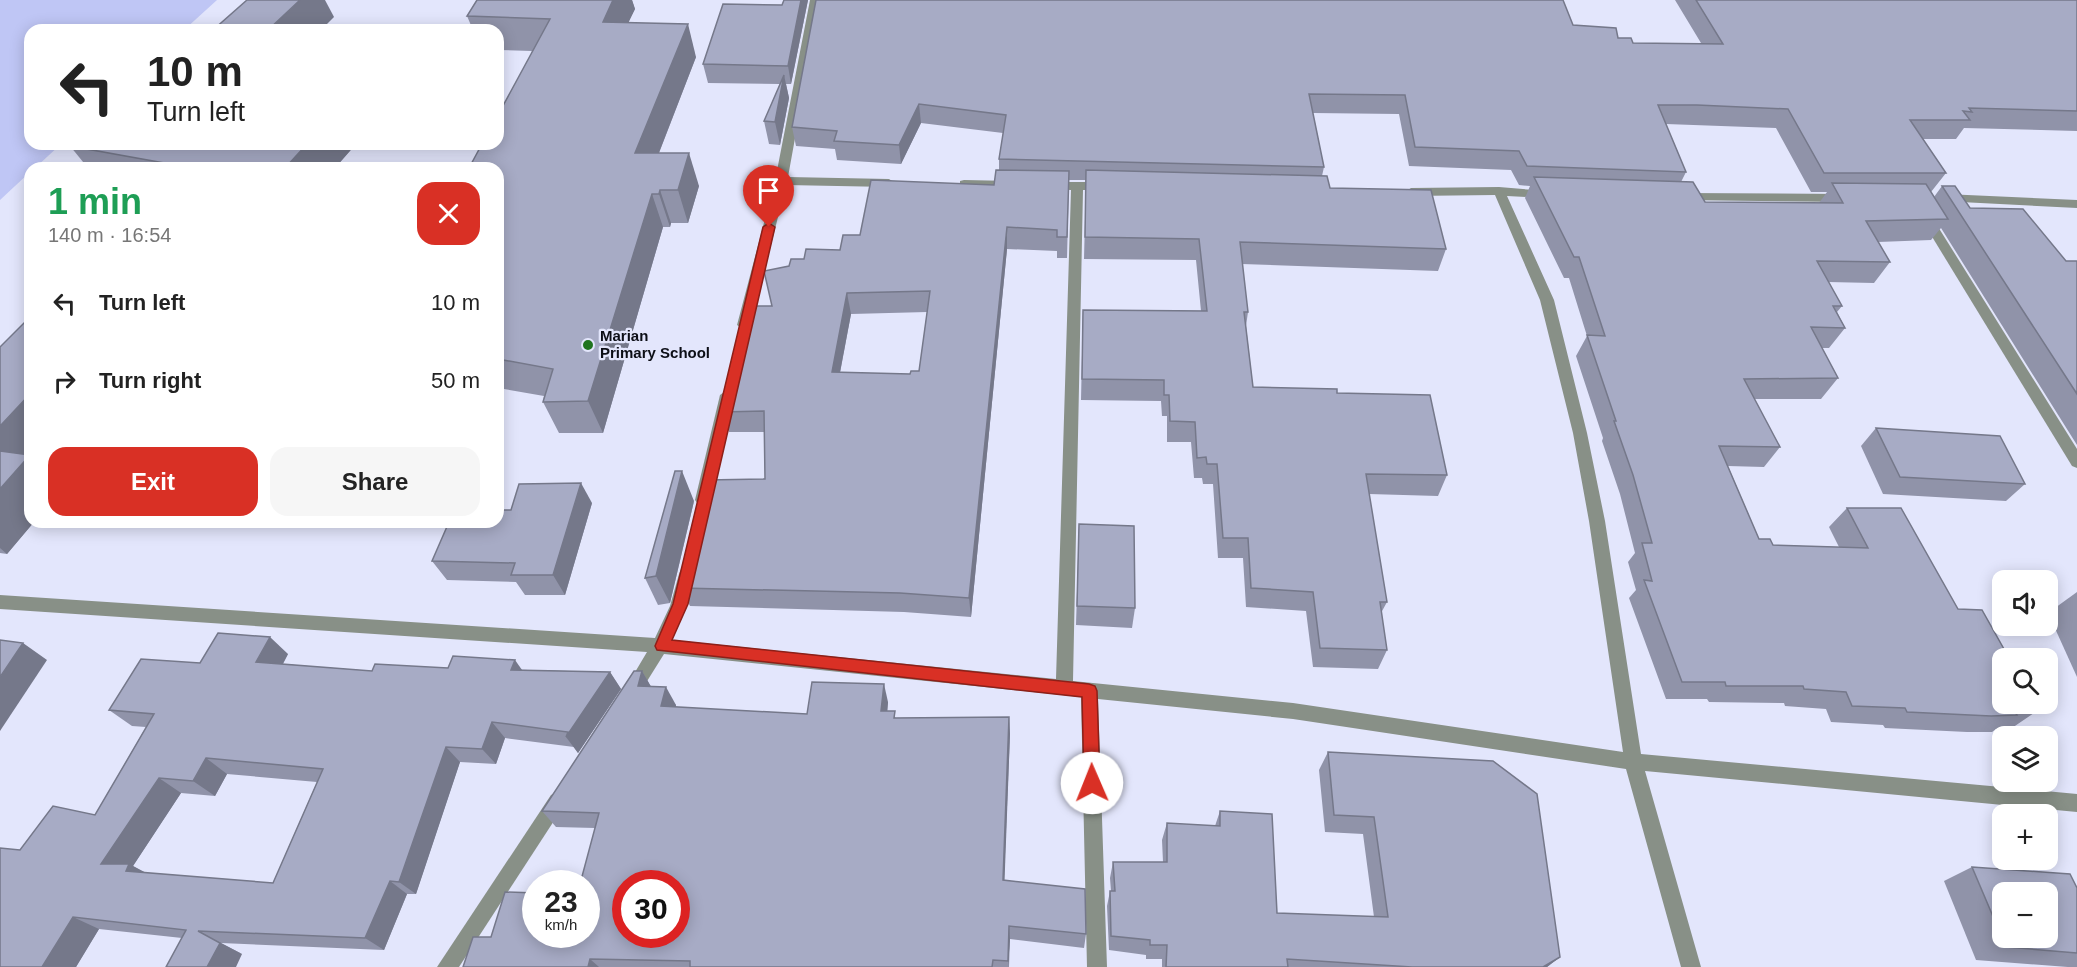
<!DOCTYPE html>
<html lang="en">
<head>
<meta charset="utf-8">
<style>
	:root { --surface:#fff; --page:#f6f6f6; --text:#222; --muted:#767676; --accent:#d93025 }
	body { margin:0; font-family:Arial,sans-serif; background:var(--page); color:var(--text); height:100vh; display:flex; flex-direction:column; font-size:22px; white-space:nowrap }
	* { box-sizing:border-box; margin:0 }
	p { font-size:20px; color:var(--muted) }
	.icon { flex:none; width:33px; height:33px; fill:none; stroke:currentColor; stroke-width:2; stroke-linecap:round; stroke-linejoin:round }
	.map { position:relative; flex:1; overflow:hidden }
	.sheet { position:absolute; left:24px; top:162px; width:480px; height:366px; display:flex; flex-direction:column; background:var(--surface); border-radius:18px; box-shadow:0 3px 15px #0003 }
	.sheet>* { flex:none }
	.top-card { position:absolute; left:24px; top:24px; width:480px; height:126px; border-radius:18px; box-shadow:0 3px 15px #0003; background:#fff; color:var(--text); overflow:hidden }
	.tools { position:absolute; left:1992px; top:570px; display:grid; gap:12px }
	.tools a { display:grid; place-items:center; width:66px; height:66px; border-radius:12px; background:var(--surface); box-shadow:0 3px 15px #0003; font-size:30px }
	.speed { position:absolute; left:522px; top:870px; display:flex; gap:12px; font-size:30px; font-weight:700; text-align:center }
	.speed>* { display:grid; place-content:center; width:78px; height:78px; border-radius:50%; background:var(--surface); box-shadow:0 3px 15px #0003; line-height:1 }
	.speed small { font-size:15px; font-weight:400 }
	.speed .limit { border:9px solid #d22; background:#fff; color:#111 }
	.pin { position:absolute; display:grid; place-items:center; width:51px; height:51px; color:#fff; margin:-62px -26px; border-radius:50% 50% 50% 0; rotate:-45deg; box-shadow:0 0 6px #0007 }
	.pin .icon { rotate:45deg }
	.me { position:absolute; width:66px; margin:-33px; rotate:359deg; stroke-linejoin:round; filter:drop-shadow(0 0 4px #0008) }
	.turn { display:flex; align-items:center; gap:21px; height:126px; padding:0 24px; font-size:27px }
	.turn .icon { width:78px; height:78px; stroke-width:2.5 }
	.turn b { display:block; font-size:42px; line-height:51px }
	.round { display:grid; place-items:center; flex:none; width:63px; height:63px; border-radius:18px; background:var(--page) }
	.overview { display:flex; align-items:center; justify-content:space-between; height:102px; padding:0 24px }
	h1 { font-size:36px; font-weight:700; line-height:45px; color:#1e9e55 }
	.button { display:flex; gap:12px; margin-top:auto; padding:12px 24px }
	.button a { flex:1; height:69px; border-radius:18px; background:var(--accent); color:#fff; font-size:24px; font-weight:700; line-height:69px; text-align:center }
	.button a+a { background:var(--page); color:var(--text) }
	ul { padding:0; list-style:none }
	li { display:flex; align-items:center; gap:18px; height:78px; padding:0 24px }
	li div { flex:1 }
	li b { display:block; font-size:22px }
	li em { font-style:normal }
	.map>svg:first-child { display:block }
	.green { fill:#bfc6f5 }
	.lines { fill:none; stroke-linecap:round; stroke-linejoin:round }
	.minor { fill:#889087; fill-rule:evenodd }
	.wall { fill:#9093a9; fill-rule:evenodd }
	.shaded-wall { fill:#75788a }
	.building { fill:#a7abc5; stroke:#75788a; stroke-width:1.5; fill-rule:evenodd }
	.route { fill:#d93025; stroke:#8d1f18; stroke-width:1.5 }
	.poi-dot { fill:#20741f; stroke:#e3e6fc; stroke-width:2 }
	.labels { text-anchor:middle; stroke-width:4.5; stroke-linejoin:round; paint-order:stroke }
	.poi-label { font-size:15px; font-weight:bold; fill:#0c0e16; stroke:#e3e6fc; text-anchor:start }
</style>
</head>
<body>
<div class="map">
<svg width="2077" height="967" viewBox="0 0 2077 967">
	<rect width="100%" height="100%" fill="#e3e6fc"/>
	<path class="green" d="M0 0H217L184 30H30V144H61L35 168H30V172L0 200Z"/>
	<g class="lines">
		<g class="minor">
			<path d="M810 0H820L788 177 889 179 895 183 889 187 786 185 751 325 744 330 737 325 775 181Z"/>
			<path d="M964 180 1012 181 1018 185 1012 189 960 187V181Z"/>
			<path d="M1048 182H1105L1111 186 1105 190H1083L1073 681 1293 703 1623 752 1589 521 1573 433 1540 300 1495 195 1411 196 1405 192 1411 188 1499 187 1546 191 1552 195 1550 198 1507 196 1554 300 1587 433 1605 521 1641 754 2077 794V812L1645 771 1701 967H1681L1626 769 1293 719 1098 699 1107 967H1087L1081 697 664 654 639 694 633 697 627 694 625 689 647 652 0 609V595L655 638 670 606 679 574 681 569 687 567 693 569 695 574 686 606 672 640 1056 679 1071 190 1044 189 1042 186Z"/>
			<path d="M1681 193 1843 194 1849 198 1843 202 1677 200 1675 197Z"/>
			<path d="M1945 194 2077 200V208L1941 201V195Z"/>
			<path d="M1926 213 1930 214 2077 449V468L2072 466 1920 217Z"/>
			<path d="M727 390 734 395 711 500 708 504H698L695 500 720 395Z"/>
			<path d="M557 792 563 795 566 801 563 807 459 967H437L551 795Z"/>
		</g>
	</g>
	<g class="wall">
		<path d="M477 0H632L635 9 628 22 696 57 659 153 699 186 688 223H671L670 227H663L603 433H559L543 402 544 396 498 388V168L532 51 498 50V30H473L467 16Z"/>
		<path d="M784 0H808L791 84H786L789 98 780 145 769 144 764 121 780 84 708 83 703 64 782 5Z"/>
		<path d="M816 0 1573 25 1633 43H1701L1675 0H2077V131L1964 128 1956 139H1923L1946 173 1931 192 1934 197 1942 186 1970 208 2066 261H2077V445L1941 228 1931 240 1878 242 1890 262 1874 283 1828 282 1842 306 1837 312 1845 328 1829 348H1822L1838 378 1821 399H1754L1780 447 1764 467 1728 466 1759 539 1773 545 1839 547 1829 527 1847 508 1958 609 2036 709 2033 711 2034 713 2009 730 1996 729 1992 732H1967L1885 728 1883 725 1831 722 1826 709 1785 706 1784 703 1709 702 1707 699H1666L1629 598 1636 590 1628 562 1635 553 1620 494 1602 441 1603 438 1576 356 1587 336 1569 278H1564L1525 198 1530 186 1519 185 1511 170 1409 166 1399 114 1313 113 1324 167 1322 176 1330 188 1446 249 1438 271 1242 264 1248 312 1246 326 1253 387 1337 393 1447 475 1438 496 1369 494 1387 602 1381 613 1387 650 1378 669 1313 667 1306 611 1246 607 1243 558H1218L1213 484H1203L1202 478H1194L1191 442H1167V416H1162L1161 401 1081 400 1083 310 1201 311 1196 260 1084 259 1086 180H1069L1067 258H1057V251L1007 249 971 617 904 612 690 606 681 588 765 479 764 432H729L722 412 789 266 804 259 840 250 860 235 994 185 999 170V159L1003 133 921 123 901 164 837 160 835 149 796 146 792 127ZM1666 124 1776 128 1811 192H1827L1819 203 1705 202 1681 182 1686 172ZM927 312 919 371 910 374 840 373 851 314Z"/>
		<path d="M73 144H356L335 168H88L70 146Z"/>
		<path d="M0 347 30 522H34L7 554 0 553Z"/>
		<path d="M1876 428 2025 484 2006 501 1883 494 1861 446Z"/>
		<path d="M694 501 670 603 658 605 645 578Z"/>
		<path d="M592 503 565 595H525L516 582 447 580 432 561Z"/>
		<path d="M1079 524 1135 608 1132 628 1076 625Z"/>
		<path d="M2077 592V677L2048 613Z"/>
		<path d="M288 654 283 664 372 671 448 668 610 672 621 689 578 753 574 747 505 738 496 764 460 762 416 894H407L384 950 221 943 242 954 182 938 99 929 76 967 20 850 95 815 146 727 132 726 109 710 200 663ZM227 774 317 782 273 883 145 873 133 866 181 793 215 796Z"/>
		<path d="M642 671 651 687 676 705V707L807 714 888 702 887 711 896 718 1009 717 1010 734 1004 880 1086 934 1084 948 1010 939 1009 967H463L491 937 586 934 595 828 556 827 542 811Z"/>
		<path d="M1328 752 1560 957 1547 967H1162V959H1146V955L1109 950 1107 906 1110 891H1111L1110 878 1113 862H1163L1162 840 1167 823 1215 826 1220 811 1277 913 1374 917 1363 834 1325 832 1319 770Z"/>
		<path d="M1972 867 2077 888V967H2068L1976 960 1944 881Z"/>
	</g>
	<g class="shaded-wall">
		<path d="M300 0H325L334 17 321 30H268Z"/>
		<path d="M613 0H632L635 9 613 55 603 22Z"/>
		<path d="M801 0H808L791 84 788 66Z"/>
		<path d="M688 24 696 57 646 186 635 153Z"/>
		<path d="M784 75 789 98 780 145 775 122Z"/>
		<path d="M919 104 921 123 901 164 899 145Z"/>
		<path d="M307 144H356L335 168H285Z"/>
		<path d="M689 153 699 186 688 223 678 190Z"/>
		<path d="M660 190 671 223 670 227 659 194Z"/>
		<path d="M652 194 663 227 603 433 588 401Z"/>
		<path d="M1007 227V249L971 617 969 598Z"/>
		<path d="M847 293 851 314 836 393 832 372Z"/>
		<path d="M30 394V522H34L7 554 0 548V426Z"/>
		<path d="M682 471 694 501 670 603 656 576Z"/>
		<path d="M581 483 592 503 565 595 553 575Z"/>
		<path d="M270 637 288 654 275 678 256 662Z"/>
		<path d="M23 643 47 660 0 731V677Z"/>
		<path d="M515 660 527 677 511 670Z"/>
		<path d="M642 671 653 690 638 686Z"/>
		<path d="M610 672 621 689 578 753 566 737Z"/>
		<path d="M884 684 888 702 886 729 881 711Z"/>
		<path d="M666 687 676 705 672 724 661 706Z"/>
		<path d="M1009 717 1010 734 1004 895 1003 880Z"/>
		<path d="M492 722 505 738 496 764 482 749Z"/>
		<path d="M446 747 460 762 416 894 399 882Z"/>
		<path d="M206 758 227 774 215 796 193 781Z"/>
		<path d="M159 778 181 793 133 866 154 877 150 884 101 864Z"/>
		<path d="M390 881 407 894 384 950 365 938Z"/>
		<path d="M73 917 99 929 76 967H42Z"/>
		<path d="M1009 926 1010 939 1008 967V961Z"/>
		<path d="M198 931 242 954 236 967H207Z"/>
		<path d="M1560 957 1547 967H1543Z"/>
		<path d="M590 959 599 967H588Z"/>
	</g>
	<g class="building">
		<path d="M247 0H300L268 30H213Z"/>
		<path d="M477 0H613L603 22 688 24 635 153H689L678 190H660L659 194H652L588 401 543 402 553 369 498 359V168H469L482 144H498V115L550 19 467 16Z"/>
		<path d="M784 0H801L788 66 703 64 723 4 782 5Z"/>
		<path d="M816 0H1563L1573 25 1616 28 1618 38H1631L1633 43 1723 44 1696 0H2077V111L1969 108 1972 112 1963 111 1970 120H1910L1946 173H1824L1788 109 1697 105H1658L1686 172 1527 166 1519 151 1415 147 1405 95 1309 94 1324 167 999 159 1006 115 919 104 899 145 834 141 837 131 792 127Z"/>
		<path d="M784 75 775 122 764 121Z"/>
		<path d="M73 144H307L285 168H179L181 166 70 146Z"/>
		<path d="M996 170 1069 171 1067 237H1057V230L1007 227 969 598 900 593 681 588 706 480 765 479 764 411 722 412 748 306H772L764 271 789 266 791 259H804L806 249 840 250 843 235H860L871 180 994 185ZM930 291 919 371H911L910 374 832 372 847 293Z"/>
		<path d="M1086 170 1327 176 1330 188 1431 190 1446 249 1240 242 1248 312H1244L1253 387 1337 389V393L1430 395 1447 475 1366 474 1387 602H1380L1387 650 1320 648 1313 592 1251 588 1248 538H1223L1217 464H1207L1206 457 1197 458 1195 422 1170 421 1169 395H1164V380L1082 379 1083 310 1207 311 1199 239 1085 237Z"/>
		<path d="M1534 177 1693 182 1705 202 1843 203 1832 183 1926 184 1948 219 1866 221 1890 262 1817 261 1842 306H1833L1845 328 1811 327 1838 378 1744 379 1780 447 1719 446 1759 539H1770L1773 545 1868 548 1847 508H1901L1958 609 1982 610 2009 658H2002V704H2033L2036 709H2032L2034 713 2015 712 2017 715 1991 716 1907 712 1905 708 1852 706 1846 692 1804 689 1803 686H1726L1725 682H1682L1644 580 1652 581 1642 543H1652L1633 475 1614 421H1616L1587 335 1605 336 1579 257H1574Z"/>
		<path d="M1942 186H1955L1970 208 2023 209 2066 261H2077V394Z"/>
		<path d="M30 317V394L0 426V347Z"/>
		<path d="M1876 428 2000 436 2025 484 1900 477Z"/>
		<path d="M0 451 30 455 0 489Z"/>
		<path d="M675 471H682L656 576 645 578Z"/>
		<path d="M581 483 553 575H511L515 563 432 561 449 522H498V510H511L519 484Z"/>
		<path d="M1079 524 1134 526 1135 608 1077 606Z"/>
		<path d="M218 633 270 637 256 662 372 671 375 664 448 668 453 656 515 660 511 670 610 672 566 737 568 732 492 722 482 749 446 747 399 882 390 881 365 938 198 931 220 943 207 967H166L186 930 73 917 42 967H0V848L20 850 53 806 95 815 154 714 109 710 141 659 200 663ZM206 758 323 769 273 883 126 871 129 864H101L159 778 193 781Z"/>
		<path d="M0 640 23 643 0 677Z"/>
		<path d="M634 671H642L638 686 666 687 661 706 807 714 812 682 884 684 881 711H895L894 718 1009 717 1003 880 1085 889 1086 934 1009 926 1008 961 993 960 992 967H690V961L590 959 588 967H463L473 937H491L505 892 536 893V934H586V884H580L599 813 542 811ZM626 884H676V934H626Z"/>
		<path d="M1328 752 1493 761 1537 794 1560 957 1543 967H1412L1287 959 1288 967H1166L1167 945H1150V940L1111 936 1110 891H1115L1113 862H1167V823L1220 826V811L1272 814 1277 913 1388 917 1374 817 1334 815Z"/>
		<path d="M1972 867 2070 874 2077 888V953L2006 947ZM2002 892H2048V938H2002Z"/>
	</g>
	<path class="route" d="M769 223 775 227 688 604 672 640 1089 684 1095 686 1097 691 1100 783 1098 788 1092 790 1086 788 1084 783 1082 697 657 650 655 646 673 604 763 227Z"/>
	<circle class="poi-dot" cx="588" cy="345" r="6"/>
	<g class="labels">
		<g class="poi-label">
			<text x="600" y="341">Marian<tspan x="600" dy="17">Primary School</tspan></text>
		</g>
	</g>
</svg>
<div class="tools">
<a><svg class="icon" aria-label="sound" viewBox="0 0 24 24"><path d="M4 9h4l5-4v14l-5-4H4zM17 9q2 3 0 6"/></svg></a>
<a><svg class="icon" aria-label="search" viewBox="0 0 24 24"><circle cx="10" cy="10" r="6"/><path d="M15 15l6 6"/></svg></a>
<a><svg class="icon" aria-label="layers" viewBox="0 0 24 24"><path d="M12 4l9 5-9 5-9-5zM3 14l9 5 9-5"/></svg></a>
<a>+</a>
<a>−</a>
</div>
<div class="speed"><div>23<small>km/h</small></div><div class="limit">30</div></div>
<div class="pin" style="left:769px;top:227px;background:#d93025"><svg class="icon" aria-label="arrive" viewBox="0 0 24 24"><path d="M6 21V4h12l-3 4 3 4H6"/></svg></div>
<svg class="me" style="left:1092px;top:783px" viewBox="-20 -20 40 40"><circle r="19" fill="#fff"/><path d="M0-13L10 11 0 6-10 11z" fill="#d93025"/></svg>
<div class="top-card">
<div class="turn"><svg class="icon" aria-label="left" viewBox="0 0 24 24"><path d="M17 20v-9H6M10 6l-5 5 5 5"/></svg><div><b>10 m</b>Turn left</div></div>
</div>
<section class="sheet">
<div class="overview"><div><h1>1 min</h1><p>140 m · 16:54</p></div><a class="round" style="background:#d93025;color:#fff"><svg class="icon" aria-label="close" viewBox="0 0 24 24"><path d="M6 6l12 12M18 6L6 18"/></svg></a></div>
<ul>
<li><svg class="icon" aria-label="left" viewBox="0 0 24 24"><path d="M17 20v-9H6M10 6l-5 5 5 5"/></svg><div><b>Turn left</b></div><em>10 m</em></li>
<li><svg class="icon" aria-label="right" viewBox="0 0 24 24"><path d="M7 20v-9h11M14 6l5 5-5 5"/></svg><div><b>Turn right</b></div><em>50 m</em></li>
</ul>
<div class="button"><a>Exit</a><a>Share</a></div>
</section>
</div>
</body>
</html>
